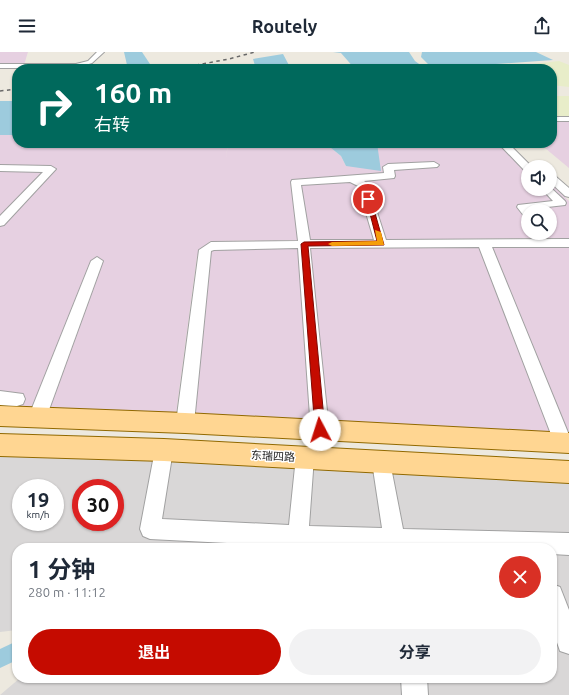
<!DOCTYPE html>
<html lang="zh">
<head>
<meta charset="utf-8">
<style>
	:root { --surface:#fff; --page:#f2f2f3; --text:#1f2937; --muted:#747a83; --accent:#c50b00 }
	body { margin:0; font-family:Ubuntu,"Noto Sans SC",sans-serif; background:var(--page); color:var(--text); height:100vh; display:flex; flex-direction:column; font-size:15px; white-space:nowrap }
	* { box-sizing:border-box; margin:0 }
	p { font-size:13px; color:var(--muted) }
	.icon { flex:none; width:22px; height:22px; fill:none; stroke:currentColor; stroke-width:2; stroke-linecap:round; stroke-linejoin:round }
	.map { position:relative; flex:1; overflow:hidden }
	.panel { position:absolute; left:12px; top:491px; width:545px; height:140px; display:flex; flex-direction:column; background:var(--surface); border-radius:16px; box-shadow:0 1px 3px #0004 }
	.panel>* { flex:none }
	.top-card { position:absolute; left:12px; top:12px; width:545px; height:84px; border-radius:16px; box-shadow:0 1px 3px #0004; background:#00695c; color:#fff; overflow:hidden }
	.buttons { position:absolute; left:521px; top:108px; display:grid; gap:8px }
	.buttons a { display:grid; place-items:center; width:36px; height:36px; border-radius:50%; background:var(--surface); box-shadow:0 1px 3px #0004; font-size:20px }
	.speed { position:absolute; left:12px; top:427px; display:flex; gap:8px; font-size:20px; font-weight:700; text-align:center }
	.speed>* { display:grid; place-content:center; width:52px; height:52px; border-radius:50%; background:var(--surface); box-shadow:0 1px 3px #0004; line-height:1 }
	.speed small { font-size:10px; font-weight:400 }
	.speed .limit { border:6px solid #d22; background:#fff; color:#111 }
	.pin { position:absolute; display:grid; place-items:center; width:34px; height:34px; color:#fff; margin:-17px; border:2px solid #fff; border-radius:50%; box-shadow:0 1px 4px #0007 }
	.me { position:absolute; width:44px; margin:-22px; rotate:355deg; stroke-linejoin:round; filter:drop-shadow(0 0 3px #0008) }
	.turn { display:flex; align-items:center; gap:14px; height:84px; padding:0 16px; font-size:18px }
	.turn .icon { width:52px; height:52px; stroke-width:2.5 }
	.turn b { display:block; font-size:28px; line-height:34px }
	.round { display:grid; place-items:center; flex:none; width:42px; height:42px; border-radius:21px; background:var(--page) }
	.summary { display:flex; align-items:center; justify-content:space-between; height:68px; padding:0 16px }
	h1 { font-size:24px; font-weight:700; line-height:30px }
	.action { display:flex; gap:8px; margin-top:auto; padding:8px 16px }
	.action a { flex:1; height:46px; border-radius:24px; background:var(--accent); color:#fff; font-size:16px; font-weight:700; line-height:46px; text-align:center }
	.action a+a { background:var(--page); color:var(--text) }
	header { display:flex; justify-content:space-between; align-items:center; height:52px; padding:0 16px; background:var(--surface); font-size:18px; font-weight:700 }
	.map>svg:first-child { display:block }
	.residential { fill:#d9d7d7; fill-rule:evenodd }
	.industrial { fill:#e6d0e1; fill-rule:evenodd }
	.farmland { fill:#e8edc9 }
	.water { fill:#9dcbdd }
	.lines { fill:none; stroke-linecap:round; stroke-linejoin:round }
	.canal { fill:#9dcbdd; fill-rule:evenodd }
	.minor-casing { stroke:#a1a1a1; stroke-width:2 }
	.major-casing { stroke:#916900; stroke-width:2 }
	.minor { fill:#fff; fill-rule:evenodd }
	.major { fill:#ffd692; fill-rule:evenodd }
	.rail { stroke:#686868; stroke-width:1.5; stroke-dasharray:3.5 3.5; stroke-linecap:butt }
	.route { fill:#c50b00; stroke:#800700 }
	.slow { fill:#f59e0b }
	.labels { text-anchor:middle; stroke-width:3; stroke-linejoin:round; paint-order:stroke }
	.street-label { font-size:11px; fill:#1a1a1a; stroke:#fff }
</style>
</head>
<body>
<header><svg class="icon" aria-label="menu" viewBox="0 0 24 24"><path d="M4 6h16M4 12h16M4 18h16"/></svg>Routely<svg class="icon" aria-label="share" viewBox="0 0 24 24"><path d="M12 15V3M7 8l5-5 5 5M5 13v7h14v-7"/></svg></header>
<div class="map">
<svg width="569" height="643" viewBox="0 0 569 643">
	<rect width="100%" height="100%" fill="#ede9df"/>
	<path class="residential" d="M0 401 569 424V643H0L20 626H92L113 629 115 626H552V496H17V578L0 580ZM21 436H55V470H21ZM81 436H115V470H81Z"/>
	<g class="industrial">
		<path d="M0 0H28L24 13H0Z"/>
		<path d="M552 68H569V116L539 91H552Z"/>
		<path d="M0 83H17V91H228L226 105 228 93 331 96 341 104 346 114 376 91H508L533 115H528V137H550V131L569 149V186L210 189 197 204 176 362 0 356ZM528 159H550V181H528Z"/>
		<path d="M211 194 569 195V385L185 371Z"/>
	</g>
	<g class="farmland">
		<path d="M559 9 569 13V35L552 33V17H489Z"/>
		<rect x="552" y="44" width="17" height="23"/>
	</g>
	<g class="water">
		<path d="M124 0H142L150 12 127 13Z"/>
		<path d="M333 0H409L415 9 426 17H355L341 1Z"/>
		<path d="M422 0H536L553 8 496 12 495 14 469 17H433L421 5Z"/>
		<path d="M283 2 291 17H256L253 7Z"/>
		<path d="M0 49H17L15 54H17V83H0Z"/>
		<path d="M228 91H377L381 119 346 114 341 104 331 96 228 93Z"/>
	</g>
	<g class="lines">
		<path class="canal" d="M17 589V608L0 616V597Z"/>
		<defs>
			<g id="minor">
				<path d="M97 0H104L92 11 76 16H0V12H76L88 9Z"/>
				<rect x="552" y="65" width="17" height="4"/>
				<path d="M498 91H508L532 115H528V120L525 119Z"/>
				<path d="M434 110 439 113 437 115 394 118 395 124 394 126 364 129 368 132 386 188 569 187V195H492L569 383V396L563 398 557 396 554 390 479 195 310 196 329 378 326 383 320 386 314 383 311 378 298 196 214 198 211 199 194 371 191 376 185 378 179 376 176 371 199 198 211 190 298 189 291 130 292 128 384 121 383 115 388 112ZM350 130 358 134 374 188H310L301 133Z"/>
				<path d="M0 113 51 114 56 117 4 173 0 174V164L43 120 0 119Z"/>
				<path d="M550 122 554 123 569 136V145L565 144 550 130Z"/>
				<path d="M550 135 565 149 566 151 565 153 530 157 531 159H528V165L524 164 517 155 518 153 553 149 542 137H550Z"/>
				<path d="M97 205 103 209 46 366 43 371 37 373 31 371 28 366 91 209Z"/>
				<path d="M0 339 23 342 25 347 23 352 17 354 0 353Z"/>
				<path d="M164 390 170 392 173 398 162 467 289 473 296 405 298 399 305 397 312 399 314 405 309 474 382 476 372 410 374 404 381 402 388 404 390 410 403 477 569 481V503L552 502V496H287V494L150 487 143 484 140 477 155 398 158 392Z"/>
				<path d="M552 532 560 535 569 558V602L560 599 552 576Z"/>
				<path d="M401 626H427L428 643H402Z"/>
			</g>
			<g id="major">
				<path d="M0 354 185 361 569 381V401L185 381 0 374Z"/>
				<path d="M0 382 164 387 569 409V431L164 409 0 404Z"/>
			</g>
		</defs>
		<use href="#minor" class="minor-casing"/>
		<use href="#major" class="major-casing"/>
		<use href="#minor" class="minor"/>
		<use href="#major" class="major"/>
		<g class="rail">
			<path d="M175 17 229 7 255 0"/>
			<path d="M0 39 17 37"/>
		</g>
	</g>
	<path class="route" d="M366 146 371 147 384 193 308 194 325 378 320 382 315 378 301 192 304 190 377 189Z"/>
	<path class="slow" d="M375 178 381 180 384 193 332 194 328 192 332 190 377 189Z"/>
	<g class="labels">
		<g class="street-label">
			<text transform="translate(273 404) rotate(3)" y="4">东瑞四路</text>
		</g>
	</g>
</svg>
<div class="buttons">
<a><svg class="icon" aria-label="sound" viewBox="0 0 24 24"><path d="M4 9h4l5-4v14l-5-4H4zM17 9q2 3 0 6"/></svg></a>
<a><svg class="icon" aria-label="search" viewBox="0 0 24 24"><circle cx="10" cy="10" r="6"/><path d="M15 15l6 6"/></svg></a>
</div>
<div class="speed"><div>19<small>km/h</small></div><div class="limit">30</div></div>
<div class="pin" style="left:368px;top:147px;background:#d93025"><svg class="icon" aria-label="arrive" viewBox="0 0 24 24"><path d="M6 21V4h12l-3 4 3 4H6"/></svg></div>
<svg class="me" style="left:320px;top:378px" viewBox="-20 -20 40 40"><circle r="19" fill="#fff"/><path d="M0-13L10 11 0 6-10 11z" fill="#c50b00"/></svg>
<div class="top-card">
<div class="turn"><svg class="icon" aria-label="right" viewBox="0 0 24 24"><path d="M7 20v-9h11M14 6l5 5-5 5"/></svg><div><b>160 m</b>右转</div></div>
</div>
<section class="panel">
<div class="summary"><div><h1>1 分钟</h1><p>280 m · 11:12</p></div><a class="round" style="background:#d93025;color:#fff"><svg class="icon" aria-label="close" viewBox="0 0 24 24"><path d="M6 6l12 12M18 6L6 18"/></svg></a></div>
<div class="action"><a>退出</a><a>分享</a></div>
</section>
</div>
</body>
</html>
